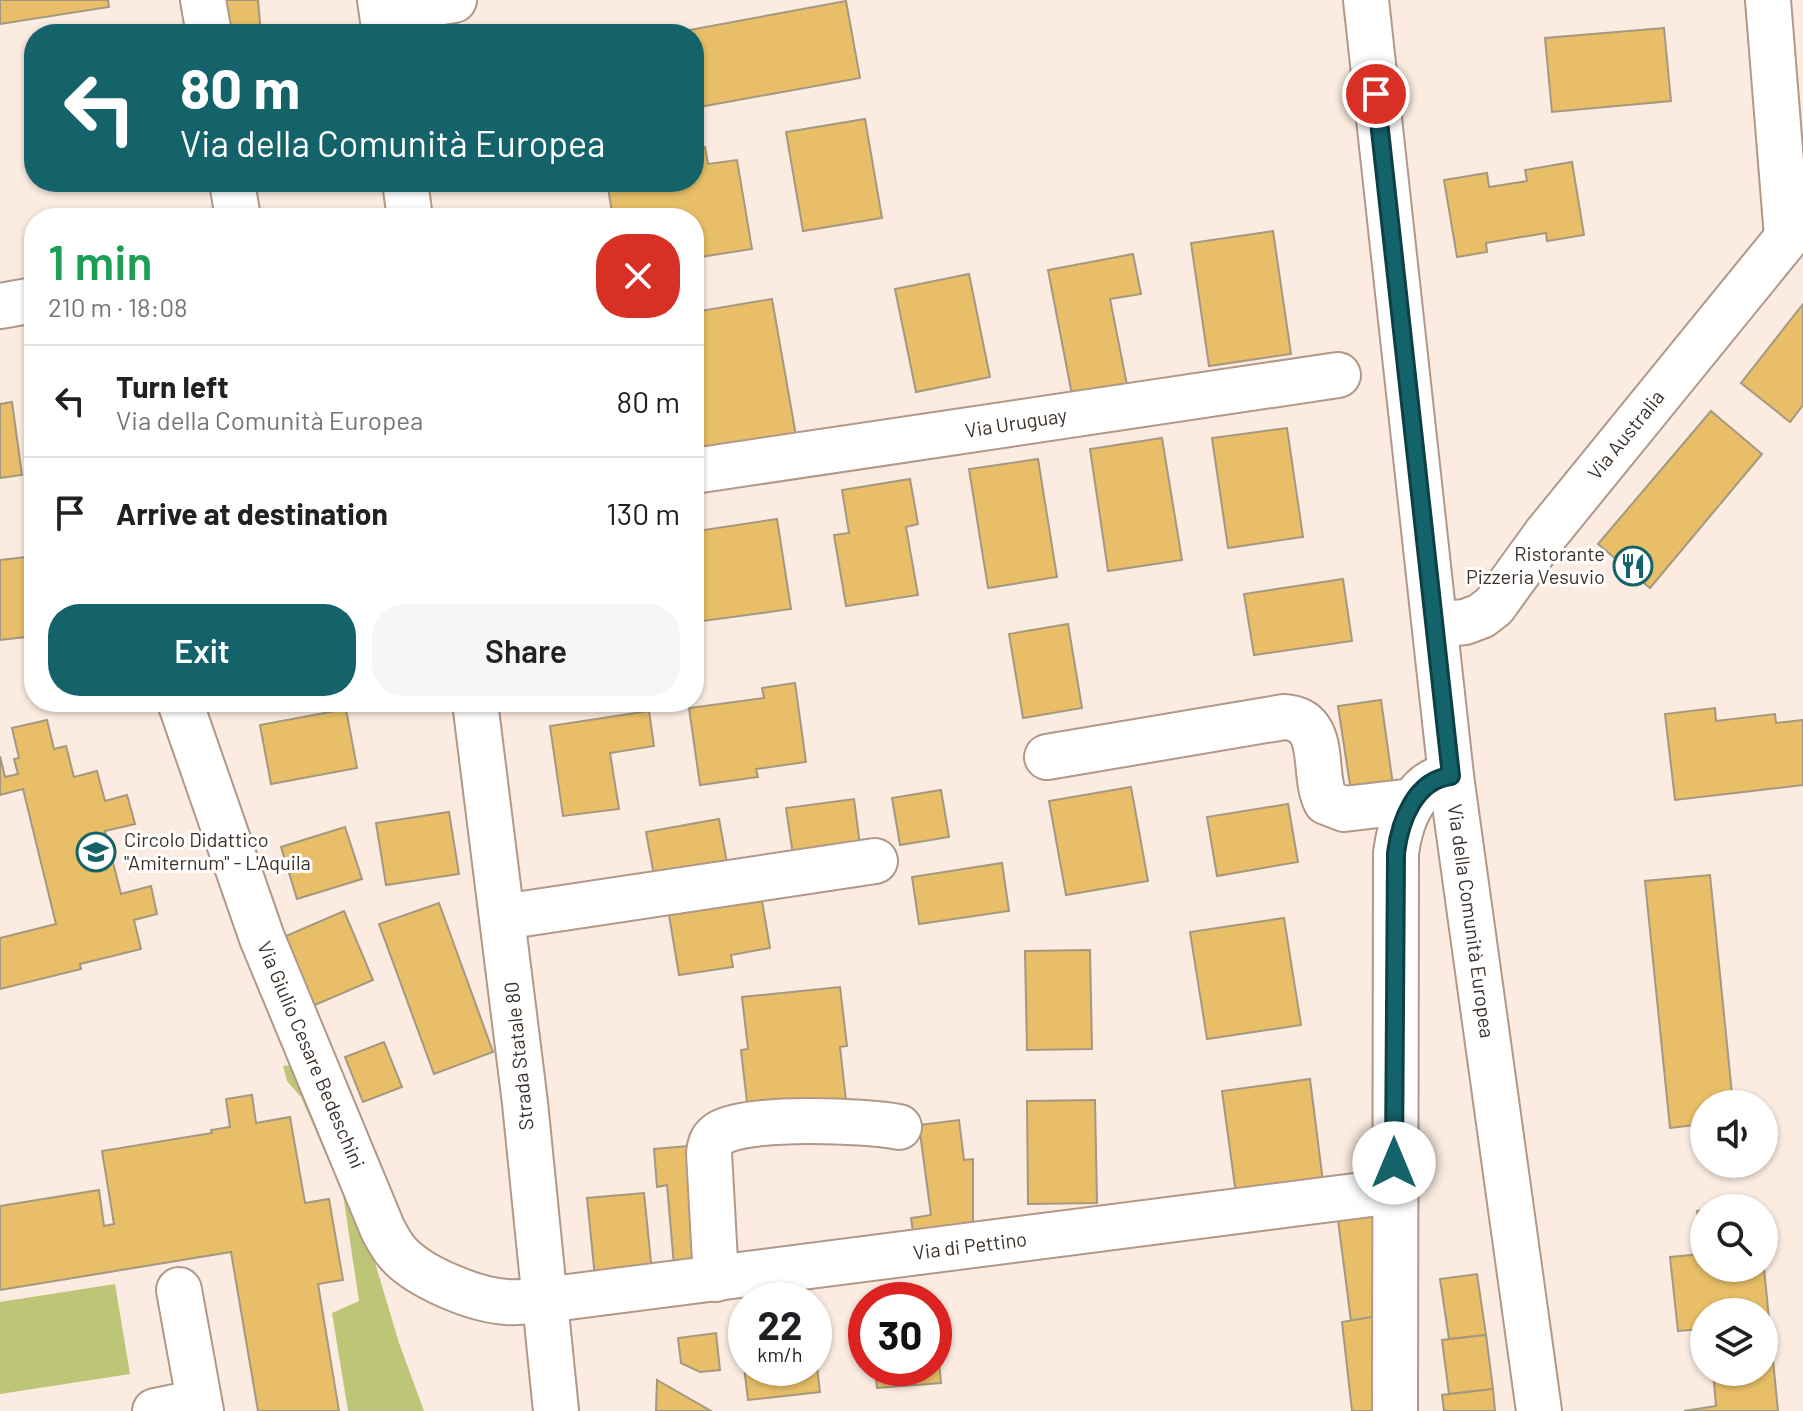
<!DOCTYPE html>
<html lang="en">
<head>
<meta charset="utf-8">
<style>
	:root { --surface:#fff; --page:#f6f6f6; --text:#202124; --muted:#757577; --line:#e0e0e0; --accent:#14636a }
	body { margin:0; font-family:Barlow,sans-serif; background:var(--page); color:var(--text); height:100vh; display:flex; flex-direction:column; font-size:30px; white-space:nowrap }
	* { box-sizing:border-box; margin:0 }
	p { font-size:26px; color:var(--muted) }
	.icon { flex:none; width:44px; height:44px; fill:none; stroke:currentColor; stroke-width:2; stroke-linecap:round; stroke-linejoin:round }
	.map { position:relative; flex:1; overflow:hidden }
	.drawer { position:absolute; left:24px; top:208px; width:680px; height:504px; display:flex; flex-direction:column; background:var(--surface); border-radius:32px; box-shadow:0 2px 6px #0004 }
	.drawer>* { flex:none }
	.banner { position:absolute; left:24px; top:24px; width:680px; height:168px; border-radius:32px; box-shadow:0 2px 6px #0004; background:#14636a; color:#fff; overflow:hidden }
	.fabs { position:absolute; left:1690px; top:1090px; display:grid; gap:16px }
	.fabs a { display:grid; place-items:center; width:88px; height:88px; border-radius:50%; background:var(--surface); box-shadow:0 2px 6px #0004; font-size:40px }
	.speed { position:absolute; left:728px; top:1282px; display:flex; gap:16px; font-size:40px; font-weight:700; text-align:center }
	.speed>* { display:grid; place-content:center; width:104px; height:104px; border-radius:50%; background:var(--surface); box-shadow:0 2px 6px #0004; line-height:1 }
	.speed small { font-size:20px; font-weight:400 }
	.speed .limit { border:12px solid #d22; background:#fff; color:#111 }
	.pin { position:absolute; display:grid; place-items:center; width:68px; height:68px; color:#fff; margin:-34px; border:4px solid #fff; border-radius:50%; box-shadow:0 2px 8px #0007 }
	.me { position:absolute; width:88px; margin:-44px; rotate:0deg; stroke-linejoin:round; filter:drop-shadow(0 0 6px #0008) }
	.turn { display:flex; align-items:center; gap:28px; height:168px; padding:0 24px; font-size:36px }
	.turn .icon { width:104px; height:104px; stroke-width:2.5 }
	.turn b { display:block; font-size:56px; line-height:68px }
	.round { display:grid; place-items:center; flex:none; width:84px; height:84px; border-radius:32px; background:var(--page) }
	.overview { display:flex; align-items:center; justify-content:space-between; height:136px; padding:0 24px }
	h1 { font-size:48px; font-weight:600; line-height:60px; color:#1e9e55 }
	.cta { display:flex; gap:16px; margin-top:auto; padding:16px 24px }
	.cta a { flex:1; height:92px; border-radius:32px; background:var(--accent); color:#fff; font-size:32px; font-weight:600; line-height:92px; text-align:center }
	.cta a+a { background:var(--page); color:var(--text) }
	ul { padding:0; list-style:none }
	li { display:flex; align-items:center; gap:24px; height:112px; padding:0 24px; border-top:2px solid var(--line) }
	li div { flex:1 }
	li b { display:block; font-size:30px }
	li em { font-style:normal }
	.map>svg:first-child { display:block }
	.green { fill:#bdc676 }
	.building { fill:#e8bf68; stroke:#a5987f; stroke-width:2 }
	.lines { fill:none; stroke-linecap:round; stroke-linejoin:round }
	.minor-casing { stroke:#b19887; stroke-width:48 }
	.major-casing { stroke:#b19887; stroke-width:48 }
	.minor { stroke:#fff; stroke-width:44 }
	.major { stroke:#fff; stroke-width:44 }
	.route-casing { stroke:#0d4045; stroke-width:20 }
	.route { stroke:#14636a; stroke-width:14 }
	.labels { text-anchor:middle; stroke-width:6; stroke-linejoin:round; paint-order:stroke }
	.street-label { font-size:20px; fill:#3c312a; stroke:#fff }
	.poi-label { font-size:20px; fill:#3c312a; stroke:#fff; text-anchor:end }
</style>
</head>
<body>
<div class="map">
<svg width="1803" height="1411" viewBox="0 0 1803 1411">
	<rect width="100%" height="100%" fill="#fbebe0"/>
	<g class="green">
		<path d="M292 1065 362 1219 399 1343 424 1411H348L332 1313 359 1301 343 1194 301 1097 287 1081 283 1066Z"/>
		<path d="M115 1284 130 1374 0 1394V1302Z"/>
	</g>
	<g class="building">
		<path d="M0 0H108L109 7 0 24Z"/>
		<path d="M223 0H258L261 34H225Z"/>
		<path d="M846 1 860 78 694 108V34H668Z"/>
		<path d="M1664 28 1671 101 1552 112 1545 38Z"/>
		<path d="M865 119 882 218 803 231 786 132Z"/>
		<path d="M705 147 708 164 737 160 752 249 694 258V218H613L607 182H694V148Z"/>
		<path d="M1572 162 1584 235 1547 241 1546 233 1486 243 1487 252 1457 257 1444 180 1487 173 1489 187 1527 181 1525 170Z"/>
		<path d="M1273 231 1291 354 1209 366 1191 243Z"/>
		<path d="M1133 254 1141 294 1110 299 1128 390 1073 400 1048 270Z"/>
		<path d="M969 274 990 377 916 392 895 289Z"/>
		<path d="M772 299 796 436 699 452 694 423V312Z"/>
		<path d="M1803 304V405L1790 422 1741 383Z"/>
		<path d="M12 402 22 475 0 478V404Z"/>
		<path d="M1711 411 1762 454 1650 588 1598 544Z"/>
		<path d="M1287 428 1303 537 1228 548 1212 438Z"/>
		<path d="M1162 438 1182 560 1108 571 1090 449Z"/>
		<path d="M1038 459 1057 577 988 588 969 469Z"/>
		<path d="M910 479 918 524 906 527 918 595 846 606 834 535 849 533 842 490Z"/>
		<path d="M777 519 791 609 703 621 694 565 702 564 697 531Z"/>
		<path d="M34 556V636L0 640V560Z"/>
		<path d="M1343 579 1352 641 1254 655 1244 594Z"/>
		<path d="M1068 624 1082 708 1023 718 1009 634Z"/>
		<path d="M795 683 806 762 756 769 758 777 700 785 689 708 764 698 762 688Z"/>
		<path d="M1381 700 1394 792 1352 798 1338 706Z"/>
		<path d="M1715 708 1716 721 1775 714 1776 723 1803 720V785L1675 800 1665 714Z"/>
		<path d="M346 709 357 768 271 784 260 725Z"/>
		<path d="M649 711 654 746 610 753 619 809 563 816 550 726Z"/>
		<path d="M47 720 54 749 66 746 74 777 97 771 105 801 127 795 135 824 105 831 121 894 151 886 157 914 134 920 141 949 80 964 81 969 0 989V938L56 924 23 789 0 795V756L5 777 18 774 14 759 19 758 12 728Z"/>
		<path d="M1131 787 1148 881 1066 895 1049 801Z"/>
		<path d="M941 790 949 837 900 845 892 798Z"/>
		<path d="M854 799 861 853 794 862 786 808Z"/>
		<path d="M1288 804 1298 862 1217 876 1207 817Z"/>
		<path d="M449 812 459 874 386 885 376 823Z"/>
		<path d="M719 819 729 874 656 886 646 832Z"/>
		<path d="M345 827 362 879 297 899 281 847Z"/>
		<path d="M1002 863 1009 911 919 924 912 877Z"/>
		<path d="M1710 875 1733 1104H1704V1124L1670 1128 1645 881Z"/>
		<path d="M762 901 770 948 731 955 733 967 679 975 669 915Z"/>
		<path d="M439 903 493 1052 434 1074 379 924Z"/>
		<path d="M344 911 373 980 308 1008 279 939Z"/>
		<path d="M1284 918 1301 1025 1207 1039 1190 932Z"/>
		<path d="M1090 950 1092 1049 1027 1050 1025 951Z"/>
		<path d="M840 987 847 1046 840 1047 846 1101 748 1111 741 1050 748 1049 742 997Z"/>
		<path d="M384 1042 402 1087 363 1102 345 1057Z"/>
		<path d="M1310 1079 1323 1182 1236 1194 1222 1091Z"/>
		<path d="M252 1095 256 1123 290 1117 305 1203 329 1199 343 1280 318 1284 339 1411H258L231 1252 0 1290V1206L99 1190 104 1226 114 1224 102 1151 212 1133 211 1130 230 1127 226 1099Z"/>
		<path d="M1095 1100 1097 1203 1028 1204 1027 1101Z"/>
		<path d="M959 1120 964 1160 973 1159V1238L915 1245 911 1218 931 1215 919 1125Z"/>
		<path d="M700 1145 712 1274 675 1277 667 1185 657 1187 654 1149Z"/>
		<path d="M644 1193 653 1282 596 1287 587 1198Z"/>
		<path d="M1704 1210V1268H1764L1778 1411H1684L1716 1406 1713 1372H1764V1312H1704V1329L1678 1331 1670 1257 1702 1254 1697 1211Z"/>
		<path d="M1384 1215 1389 1314 1351 1321 1338 1220Z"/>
		<path d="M1477 1274 1486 1335 1449 1339 1440 1279Z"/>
		<path d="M1389 1314 1388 1411H1352L1342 1322Z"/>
		<path d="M935 1317 941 1383 877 1388 875 1368H934Z"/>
		<path d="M746 1332V1368H814V1342L820 1392 748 1400 740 1333Z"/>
		<path d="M716 1333 720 1370 700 1372 681 1363 678 1338Z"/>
		<path d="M1486 1335 1493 1389 1449 1394 1442 1340Z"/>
		<path d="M657 1380 711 1411H656Z"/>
		<path d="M1493 1389 1495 1411H1444L1442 1395Z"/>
	</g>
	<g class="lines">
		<defs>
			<g id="minor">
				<path d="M203 0 209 34"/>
				<path d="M1366 0 1451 776 1539 1411"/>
				<path d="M1768 0 1787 237"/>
				<path d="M382 12 454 0"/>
				<path d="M232 182 238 218"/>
				<path d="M0 306 34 300"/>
				<path d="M694 471 1338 375"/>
				<path d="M1435 625 1465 622 1481 616 1494 606 1546 534 1803 218"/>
				<path d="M180 702 262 938 383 1230C387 1237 391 1245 396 1251 417 1277 475 1300 507 1302 519 1303 532 1301 545 1300L1394 1191"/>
				<path d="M1047 757 1284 717C1330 720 1311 773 1326 802L1344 809 1413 801"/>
				<path d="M503 917 875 861"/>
				<path d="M716 1279 709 1153C710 1144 712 1138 720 1133 749 1116 864 1120 899 1127"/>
				<path d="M179 1290 201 1411"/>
				<path d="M155 1411 199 1402"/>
				<path d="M1395 1411 1396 853C1400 821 1415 780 1451 776"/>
			</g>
			<g id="major">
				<path d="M380 0 385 34"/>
				<path d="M405 182 410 218"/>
				<path d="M475 702 525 1103 556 1411"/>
			</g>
		</defs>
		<use href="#minor" class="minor-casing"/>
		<use href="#major" class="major-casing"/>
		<use href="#minor" class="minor"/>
		<use href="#major" class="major"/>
	</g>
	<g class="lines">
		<defs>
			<path id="route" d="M1376 94 1451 776C1415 780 1400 821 1396 853L1394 1163"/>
		</defs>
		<use href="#route" class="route-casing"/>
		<use href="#route" class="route"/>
	</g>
	<defs>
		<symbol id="restaurant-ring" viewBox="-11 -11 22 22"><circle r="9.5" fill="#fff" stroke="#14636a" stroke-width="1.5"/><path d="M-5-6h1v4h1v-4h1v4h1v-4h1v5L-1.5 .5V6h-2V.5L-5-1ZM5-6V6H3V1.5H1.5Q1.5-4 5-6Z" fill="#14636a"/></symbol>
		<symbol id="school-ring" viewBox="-11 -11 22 22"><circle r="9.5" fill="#fff" stroke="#14636a" stroke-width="1.5"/><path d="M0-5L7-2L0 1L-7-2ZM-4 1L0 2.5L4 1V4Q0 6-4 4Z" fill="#14636a"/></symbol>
	</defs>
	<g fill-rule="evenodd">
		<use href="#restaurant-ring" x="1611" y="544" width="44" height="44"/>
		<use href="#school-ring" x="74" y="830" width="44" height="44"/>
	</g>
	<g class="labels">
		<g class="street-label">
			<text transform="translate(1016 423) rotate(-9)" y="7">Via Uruguay</text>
			<text transform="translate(1626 435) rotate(-51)" y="7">Via Australia</text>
			<text transform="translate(1471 921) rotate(82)" y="7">Via della Comunità Europea</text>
			<text transform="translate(311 1055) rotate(67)" y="7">Via Giulio Cesare Bedeschini</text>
			<text transform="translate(519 1056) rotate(-96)" y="7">Strada Statale 80</text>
			<text transform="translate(970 1246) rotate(-7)" y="7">Via di Pettino</text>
		</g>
		<g class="poi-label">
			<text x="1605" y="561">Ristorante<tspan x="1605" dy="23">Pizzeria Vesuvio</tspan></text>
			<text x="124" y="847" text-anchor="start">Circolo Didattico<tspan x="124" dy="23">"Amiternum" - L'Aquila</tspan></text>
		</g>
	</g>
</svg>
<div class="fabs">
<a><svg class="icon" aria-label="sound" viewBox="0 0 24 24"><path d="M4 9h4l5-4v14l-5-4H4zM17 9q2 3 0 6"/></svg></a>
<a><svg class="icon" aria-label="search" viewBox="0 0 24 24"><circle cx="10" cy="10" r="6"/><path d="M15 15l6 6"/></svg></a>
<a><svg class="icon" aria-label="layers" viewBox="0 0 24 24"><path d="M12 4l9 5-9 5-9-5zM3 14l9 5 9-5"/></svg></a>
</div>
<div class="speed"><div>22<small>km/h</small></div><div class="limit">30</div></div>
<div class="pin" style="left:1376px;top:94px;background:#d93025"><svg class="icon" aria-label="arrive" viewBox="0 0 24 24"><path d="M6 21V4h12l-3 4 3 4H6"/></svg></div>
<svg class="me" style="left:1394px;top:1163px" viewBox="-20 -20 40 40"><circle r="19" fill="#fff"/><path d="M0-13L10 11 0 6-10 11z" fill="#14636a"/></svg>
<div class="banner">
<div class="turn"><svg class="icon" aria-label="left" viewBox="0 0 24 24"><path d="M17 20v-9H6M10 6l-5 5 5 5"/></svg><div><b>80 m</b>Via della Comunità Europea</div></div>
</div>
<section class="drawer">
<div class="overview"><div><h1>1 min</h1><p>210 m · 18:08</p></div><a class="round" style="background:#d93025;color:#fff"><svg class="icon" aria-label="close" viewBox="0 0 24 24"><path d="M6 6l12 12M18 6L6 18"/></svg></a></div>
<ul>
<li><svg class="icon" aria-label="left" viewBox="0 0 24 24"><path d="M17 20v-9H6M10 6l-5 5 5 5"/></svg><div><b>Turn left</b><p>Via della Comunità Europea</p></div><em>80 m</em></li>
<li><svg class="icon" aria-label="arrive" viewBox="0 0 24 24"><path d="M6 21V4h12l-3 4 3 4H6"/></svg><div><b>Arrive at destination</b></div><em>130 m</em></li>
</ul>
<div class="cta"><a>Exit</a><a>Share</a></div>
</section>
</div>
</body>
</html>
